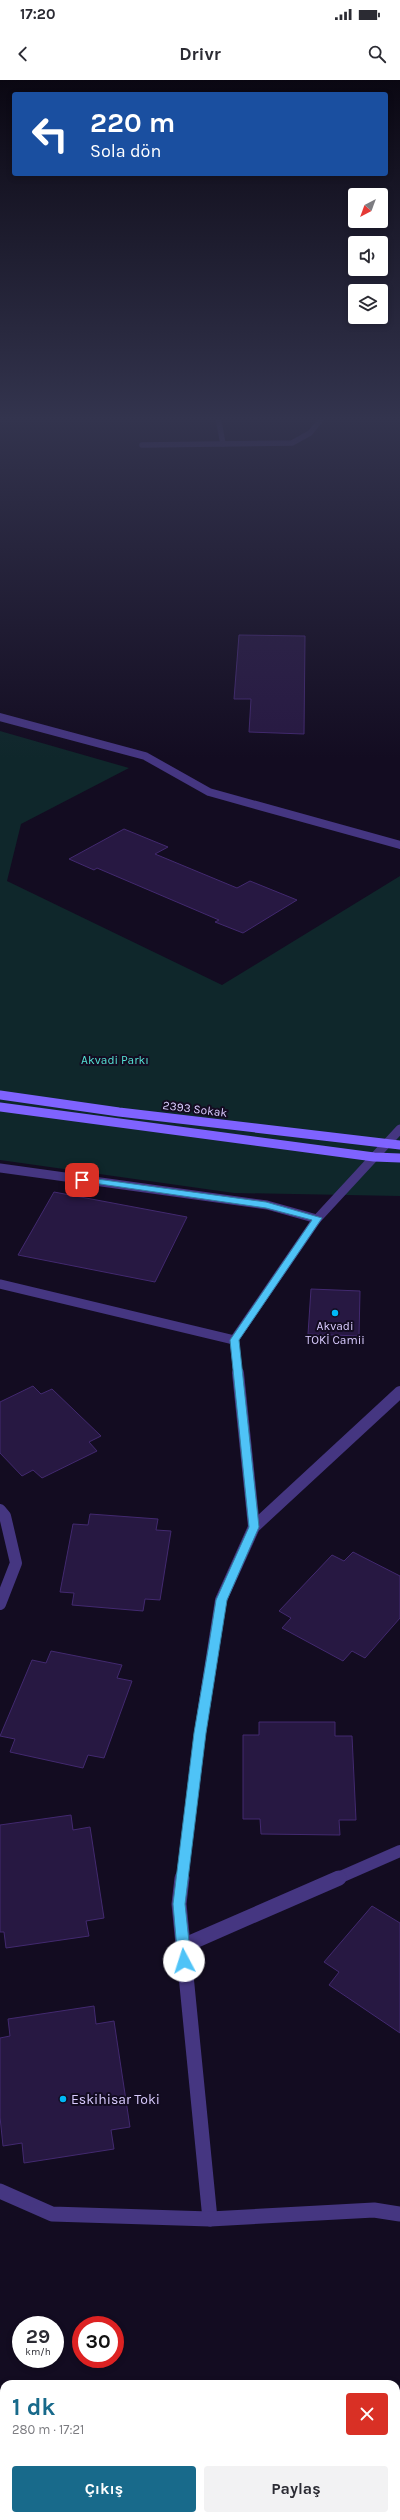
<!DOCTYPE html>
<html lang="tr">
<head>
<meta charset="utf-8">
<style>
	:root { --surface:#fff; --page:#f2f2f3; --text:#2b2b33; --muted:#7c7c81; --accent:#186a8b }
	body { margin:0; font-family:Karla,sans-serif; background:var(--page); color:var(--text); height:100vh; display:flex; flex-direction:column; font-size:15px; white-space:nowrap }
	* { box-sizing:border-box; margin:0 }
	p { font-size:13px; color:var(--muted) }
	.icon { flex:none; width:22px; height:22px; fill:none; stroke:currentColor; stroke-width:2; stroke-linecap:round; stroke-linejoin:round }
	.map { position:relative; flex:1; overflow:hidden }
	.panel { position:absolute; left:0px; top:2300px; width:400px; height:140px; display:flex; flex-direction:column; background:var(--surface); border-radius:12px 12px 0 0; box-shadow:0 2px 6px #0003 }
	.panel>* { flex:none }
	.banner { position:absolute; left:12px; top:12px; width:376px; height:84px; border-radius:4px; box-shadow:0 2px 6px #0003; background:#1a4fa0; color:#fff; overflow:hidden }
	.needle { width:26px; rotate:221deg }
	.fabs { position:absolute; left:348px; top:108px; display:grid; gap:8px }
	.fabs a { display:grid; place-items:center; width:40px; height:40px; border-radius:4px; background:var(--surface); box-shadow:0 2px 6px #0003; font-size:20px }
	.speed { position:absolute; left:12px; top:2236px; display:flex; gap:8px; font-size:20px; font-weight:700; text-align:center }
	.speed>* { display:grid; place-content:center; width:52px; height:52px; border-radius:50%; background:var(--surface); box-shadow:0 2px 6px #0003; line-height:1 }
	.speed small { font-size:10px; font-weight:400 }
	.speed .limit { border:6px solid #d22; background:#fff; color:#111 }
	.pin { position:absolute; display:grid; place-items:center; width:34px; height:34px; color:#fff; margin:-17px; border-radius:8px; box-shadow:0 2px 6px #0006 }
	.me { position:absolute; width:44px; margin:-22px; rotate:355deg; stroke-linejoin:round; filter:drop-shadow(0 0 3px #0008) }
	.turn { display:flex; align-items:center; gap:14px; height:84px; padding:0 12px; font-size:18px }
	.turn .icon { width:52px; height:52px; stroke-width:2.5 }
	.turn b { display:block; font-size:28px; line-height:34px }
	.round { display:grid; place-items:center; flex:none; width:42px; height:42px; border-radius:4px; background:var(--page) }
	.headline { display:flex; align-items:center; justify-content:space-between; height:68px; padding:0 12px }
	h1 { font-size:24px; font-weight:700; line-height:30px; color:var(--accent) }
	.cta { display:flex; gap:8px; margin-top:auto; padding:8px 12px }
	.cta a { flex:1; height:46px; border-radius:4px; background:var(--accent); color:#fff; font-size:16px; font-weight:700; line-height:46px; text-align:center }
	.cta a+a { background:var(--page); color:var(--text) }
	.status { display:flex; justify-content:space-between; align-items:center; height:28px; padding:0 20px; background:var(--surface); direction:ltr }
	.status svg { height:11px; fill:currentColor }
	header { display:flex; justify-content:space-between; align-items:center; height:52px; padding:0 12px; background:var(--surface); font-size:18px; font-weight:700 }
	.map>svg:first-child { display:block }
	.green { fill:#0f272b }
	.building { fill:#271842; stroke:#42296f }
	.lines { fill:none; stroke-linecap:round; stroke-linejoin:round }
	.minor-far4 { stroke:#453681; stroke-width:5.5 }
	.minor-far3 { stroke:#453681; stroke-width:8 }
	.minor-far2 { stroke:#453681; stroke-width:9 }
	.minor-far1 { stroke:#453681; stroke-width:12 }
	.minor { stroke:#453681; stroke-width:15 }
	.secondary { stroke:#7f63ff; stroke-width:9 }
	.route { fill:#4fc3f7; stroke:#337fa1 }
	.poi-dot { fill:#00b8f7; stroke:#130c21; stroke-width:1.5 }
	.labels { text-anchor:middle; stroke-width:4; stroke-linejoin:round; paint-order:stroke }
	.park-label { font-size:12px; fill:#55e2d4; stroke:#130c21 }
	.street-label { font-size:12px; fill:#daccff; stroke:#130c21 }
	.poi-label { font-size:12px; fill:#daccff; stroke:#130c21 }
	.near-poi-label { font-size:14px; fill:#daccff; stroke:#130c21; text-anchor:start }
</style>
</head>
<body>
<div class="status"><b>17:20</b><svg viewBox="0 0 49 12"><path d="M0 12V9h3v3zM5 12V6h3v6zM10 12V3h3v9zM15 12V0h3v12zM26 1h20v11H26zM47 4h2v5h-2z"/></svg></div>
<header><svg class="icon" aria-label="back" viewBox="0 0 24 24"><path d="M15 5l-7 7 7 7"/></svg>Drivr<svg class="icon" aria-label="search" viewBox="0 0 24 24"><circle cx="10" cy="10" r="6"/><path d="M15 15l6 6"/></svg></header>
<div class="map">
<svg width="400" height="2440" viewBox="0 0 400 2440">
	<rect width="100%" height="100%" fill="#130c21"/>
	<path class="green" d="M0 651 129 688 21 744 7 801 222 905 400 796V1116L234 1113 0 1080Z"/>
	<g class="building">
		<path d="M239 555 305 556 304 654 249 652 251 619H234Z"/>
		<path d="M124 749 168 767 155 774 237 808 250 801 297 820 243 853 215 842 219 840 97 788 94 790 69 779Z"/>
		<path d="M54 1112 187 1137 155 1202 18 1175Z"/>
		<path d="M311 1209 360 1211 359 1256 308 1254Z"/>
		<path d="M33 1306 41 1314 52 1309 101 1356 89 1362 97 1371 42 1398 33 1390 22 1396 0 1373V1322Z"/>
		<path d="M90 1434 158 1439 156 1450 171 1451 160 1520 145 1519 143 1531 72 1525 74 1513 60 1512 73 1444 88 1445Z"/>
		<path d="M353 1472 400 1496V1538L365 1578 352 1571 343 1581 282 1548 291 1538 279 1531 332 1475 344 1481Z"/>
		<path d="M51 1571 122 1585 117 1598 132 1601 104 1678 88 1675 83 1688 10 1672 15 1659 0 1656 32 1580 46 1583Z"/>
		<path d="M259 1642H335V1656H352L356 1740H339L340 1755 261 1754 260 1739H243V1655H259Z"/>
		<path d="M71 1735 73 1750 90 1747 104 1838 86 1841 89 1856 6 1868 4 1852H0V1745Z"/>
		<path d="M372 1826 400 1843V1953L329 1905 339 1892 324 1882Z"/>
		<path d="M94 1926 96 1944 114 1941 130 2047 111 2050 114 2069 24 2083 22 2063 3 2066 0 2037V1958L10 1956 8 1939Z"/>
	</g>
	<g class="lines">
		<g class="minor-far4">
			<path d="M218 337 223 364"/>
			<path d="M142 365 292 363 310 353 323 337"/>
		</g>
		<path class="minor-far3" d="M0 637 145 676 209 712 400 765"/>
		<g class="minor-far2">
			<path d="M0 1088 267 1125 317 1139"/>
			<path d="M0 1204 234 1260"/>
			<path d="M238 1294 234 1260 317 1139 400 1049"/>
		</g>
		<g class="minor-far1">
			<path d="M238 1293 254 1447"/>
			<path d="M0 1430 5 1436 16 1483 0 1524"/>
			<path d="M182 1799 200 1653 221 1520 254 1447 400 1312"/>
			<path d="M336 1799 400 1771"/>
		</g>
		<g class="minor">
			<path d="M182 1798 179 1824 210 2139"/>
			<path d="M183 1866 339 1798"/>
			<path d="M0 2111 52 2134 210 2139 374 2130 400 2134"/>
		</g>
		<g class="secondary">
			<path d="M0 1015 119 1032 400 1065"/>
			<path d="M0 1027 374 1077 400 1078"/>
		</g>
	</g>
	<linearGradient id="sky" x2="0" y2="1"><stop stop-color="#0a0712"/><stop offset="0.5" stop-color="#33344e"/><stop offset="1" stop-color="#33344e" stop-opacity="0"/></linearGradient>
	<rect width="400" height="678" fill="url(#sky)"/>
	<path class="route" d="M82 1097 266 1122 322 1138 239 1260 259 1447 227 1520 220 1564 206 1653 185 1824 191 1881 184 1886 178 1881 173 1824 194 1653 209 1564 216 1520 249 1447 230 1260 312 1140 266 1128 79 1101 78 1100Z"/>
	<g class="poi-dot">
		<circle cx="335" cy="1233" r="4"/>
		<circle cx="63" cy="2019" r="4"/>
	</g>
	<g class="labels">
		<g class="park-label">
			<text x="115" y="984">Akvadi Parkı</text>
		</g>
		<g class="street-label">
			<text transform="translate(195 1029) rotate(7)" y="4">2393 Sokak</text>
		</g>
		<g class="poi-label">
			<text x="335" y="1250">Akvadi<tspan x="335" dy="14">TOKİ Camii</tspan></text>
		</g>
		<g class="near-poi-label">
			<text x="71" y="2024">Eskihisar Toki</text>
		</g>
	</g>
</svg>
<div class="fabs">
<a><svg class="needle" viewBox="-14 -14 28 28"><path d="M0-13l5 13h-10z" fill="#e53935"/><path d="M0 13l5-13h-10z" fill="#7c7c81"/></svg></a>
<a><svg class="icon" aria-label="sound" viewBox="0 0 24 24"><path d="M4 9h4l5-4v14l-5-4H4zM17 9q2 3 0 6"/></svg></a>
<a><svg class="icon" aria-label="layers" viewBox="0 0 24 24"><path d="M12 4l9 5-9 5-9-5zM3 14l9 5 9-5"/></svg></a>
</div>
<div class="speed"><div>29<small>km/h</small></div><div class="limit">30</div></div>
<div class="pin" style="left:82px;top:1100px;background:#d93025"><svg class="icon" aria-label="arrive" viewBox="0 0 24 24"><path d="M6 21V4h12l-3 4 3 4H6"/></svg></div>
<svg class="me" style="left:184px;top:1881px" viewBox="-20 -20 40 40"><circle r="19" fill="#fff"/><path d="M0-13L10 11 0 6-10 11z" fill="#4fc3f7"/></svg>
<div class="banner">
<div class="turn"><svg class="icon" aria-label="left" viewBox="0 0 24 24"><path d="M17 20v-9H6M10 6l-5 5 5 5"/></svg><div><b>220 m</b>Sola dön</div></div>
</div>
<section class="panel">
<div class="headline"><div><h1>1 dk</h1><p>280 m · 17:21</p></div><a class="round" style="background:#d93025;color:#fff"><svg class="icon" aria-label="close" viewBox="0 0 24 24"><path d="M6 6l12 12M18 6L6 18"/></svg></a></div>
<div class="cta"><a>Çıkış</a><a>Paylaş</a></div>
</section>
</div>
</body>
</html>
